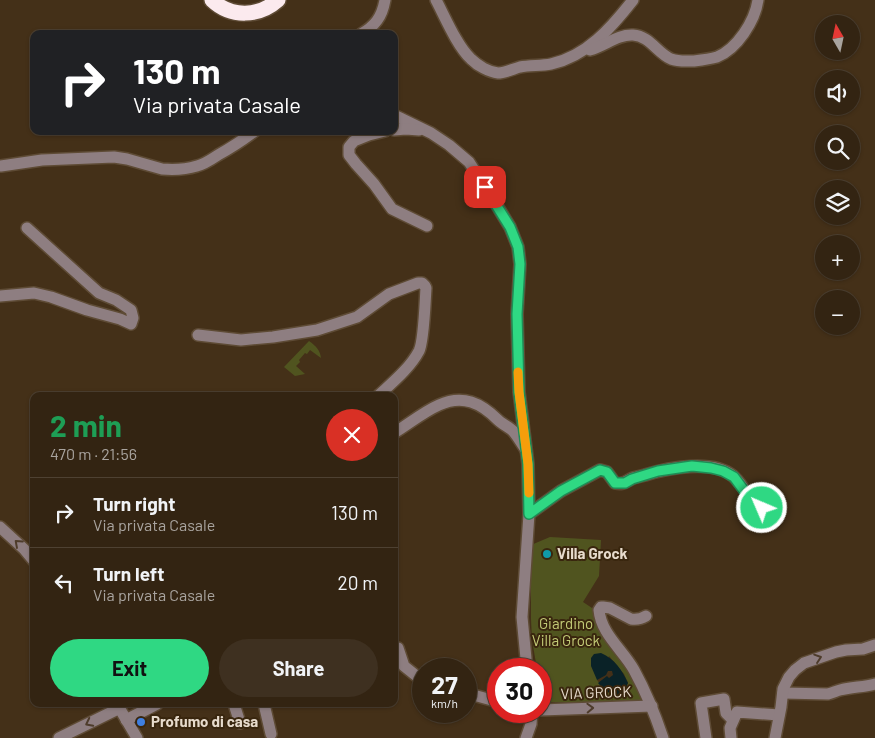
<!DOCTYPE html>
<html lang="en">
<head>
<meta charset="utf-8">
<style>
	:root { --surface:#332412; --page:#3e3020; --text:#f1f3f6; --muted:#a9a49f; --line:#4e4132; --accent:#2fd883 }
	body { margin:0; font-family:Barlow,sans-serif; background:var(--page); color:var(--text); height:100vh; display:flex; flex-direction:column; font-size:19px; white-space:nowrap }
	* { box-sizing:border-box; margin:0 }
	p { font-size:16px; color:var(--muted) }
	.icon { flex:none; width:28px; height:28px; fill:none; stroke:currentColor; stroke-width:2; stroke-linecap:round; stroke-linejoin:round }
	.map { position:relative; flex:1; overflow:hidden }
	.side { position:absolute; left:30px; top:392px; width:368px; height:315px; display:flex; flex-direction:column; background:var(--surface); border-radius:10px; box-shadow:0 1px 4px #0004,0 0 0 1px var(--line) }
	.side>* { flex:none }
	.banner { position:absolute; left:30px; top:30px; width:368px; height:105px; border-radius:10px; box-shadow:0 1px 4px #0004,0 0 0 1px var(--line); background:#202124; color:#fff; overflow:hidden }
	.needle { width:32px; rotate:351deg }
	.fabs { position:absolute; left:815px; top:15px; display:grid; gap:10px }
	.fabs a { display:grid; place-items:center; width:45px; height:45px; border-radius:50%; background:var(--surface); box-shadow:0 1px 4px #0004,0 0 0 1px var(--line); font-size:25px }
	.speed { position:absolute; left:412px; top:658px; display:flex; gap:10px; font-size:25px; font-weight:700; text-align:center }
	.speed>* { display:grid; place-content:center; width:65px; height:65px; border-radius:50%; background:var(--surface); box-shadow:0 1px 4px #0004,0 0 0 1px var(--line); line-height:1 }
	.speed small { font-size:12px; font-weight:400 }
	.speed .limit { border:8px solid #d22; background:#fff; color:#111 }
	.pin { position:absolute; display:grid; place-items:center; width:42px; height:42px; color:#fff; margin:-21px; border-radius:10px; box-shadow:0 2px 8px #0006 }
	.me { position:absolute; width:55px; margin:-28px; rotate:315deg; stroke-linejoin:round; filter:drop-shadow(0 0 4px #0008) }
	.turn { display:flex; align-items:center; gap:18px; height:105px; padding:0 20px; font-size:22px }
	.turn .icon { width:65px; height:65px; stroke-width:2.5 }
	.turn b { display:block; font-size:35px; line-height:42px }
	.round { display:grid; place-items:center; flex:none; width:52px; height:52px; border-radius:26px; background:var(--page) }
	.head { display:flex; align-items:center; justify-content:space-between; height:85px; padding:0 20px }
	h1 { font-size:30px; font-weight:700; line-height:38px; color:#1e9e55 }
	.button { display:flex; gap:10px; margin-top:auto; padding:10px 20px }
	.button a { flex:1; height:58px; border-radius:30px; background:var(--accent); color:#111; font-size:20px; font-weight:700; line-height:58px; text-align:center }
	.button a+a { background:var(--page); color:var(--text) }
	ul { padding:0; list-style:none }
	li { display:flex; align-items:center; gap:15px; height:70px; padding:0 20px; border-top:1px solid var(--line) }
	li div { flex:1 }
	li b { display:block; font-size:19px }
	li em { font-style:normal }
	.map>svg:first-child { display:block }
	.green { fill:#50541f; fill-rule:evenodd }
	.water { fill:#0a2227 }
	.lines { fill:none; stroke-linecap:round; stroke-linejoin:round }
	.minor-casing { stroke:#5e4b35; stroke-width:14 }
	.highway-casing { stroke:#5e4b35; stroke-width:18 }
	.minor { stroke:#8e7e81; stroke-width:11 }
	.highway { stroke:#fbeaee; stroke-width:15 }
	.oneway { stroke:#4e3c2b }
	.route-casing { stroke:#1f8c55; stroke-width:12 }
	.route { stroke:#2fd883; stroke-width:9 }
	.slow { stroke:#f59e0b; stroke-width:9 }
	.culture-dot { fill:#0f9aa8; stroke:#39260e; stroke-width:2 }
	.shop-dot { fill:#3f7fe0; stroke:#39260e; stroke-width:2 }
	.labels { text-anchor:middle; stroke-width:4; stroke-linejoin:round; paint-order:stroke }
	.poi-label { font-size:15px; font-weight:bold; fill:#e7dbcc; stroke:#39260e; text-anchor:start }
	.park-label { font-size:15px; fill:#c3cb77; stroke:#39260e }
	.street-label { font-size:15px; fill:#e7dbcc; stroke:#39260e }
</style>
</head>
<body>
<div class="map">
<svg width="875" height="738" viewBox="0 0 875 738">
	<rect width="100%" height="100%" fill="#443018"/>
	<g class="green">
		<path d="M309 341C316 346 320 350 321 358L310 350 307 354 305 353 299 360 300 362 296 366 305 374 295 376 284 367Z"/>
		<path d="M550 537 601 540 599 576 583 602 595 610 624 660 648 703H612L613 696 611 703 543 702 541 691V669H537L532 640 531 619V545ZM609 656 624 674 628 683C625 691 622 694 613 696L604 689 597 680Z"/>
	</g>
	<path class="water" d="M601 653C615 659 622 670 628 683L625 689 620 695C610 695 604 690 598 683L607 676 609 678 613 675 612 671H608L606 675 597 680 591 666V658L594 654Z"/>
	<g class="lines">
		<defs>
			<g id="minor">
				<path d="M436 0C445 17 457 46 471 59 478 66 489 72 498 73 505 73 513 69 520 67 530 65 541 66 551 64 587 56 611 28 633 0"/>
				<path d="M361 34C375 26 382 17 385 0"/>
				<path d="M590 50C605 46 618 34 633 35 650 36 657 53 671 59 679 62 686 61 694 61 702 60 710 59 717 57 737 49 755 21 758 0"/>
				<path d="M394 115 431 133 449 145 469 162 493 199 510 227 518 247 520 264 517 314 519 392 528 464 529 514 522 617 527 669"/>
				<path d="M394 130 406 129 419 130"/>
				<path d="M385 131 369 135 354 141 349 147V155L356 164 374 184 392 209 427 226"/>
				<path d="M1 166 42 160 114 157 127 159 162 169C173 170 187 169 197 166 205 164 212 159 218 155 231 148 243 140 255 131"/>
				<path d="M0 296 34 293 51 297 87 310 120 319 131 324 133 318 131 310 116 300 99 293 27 228"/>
				<path d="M198 335 241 340 273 337 317 330 357 317 389 294 418 283H422L425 286 426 288C425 302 424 341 419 351 410 368 393 382 379 395"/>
				<path d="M394 433C409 424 423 412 439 405 463 394 481 403 498 420 502 424 509 427 513 431 518 437 522 444 526 450"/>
				<path d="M529 514 561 491 600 470 607 472 615 483C624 485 626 481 633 478 637 477 641 476 645 475 668 468 712 459 733 476 741 483 748 495 754 504 763 510 770 507 779 504"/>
				<path d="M0 527 24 549 34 561"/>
				<path d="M646 616C641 619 637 620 631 619L610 608 603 607H601L599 610C601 634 623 650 634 670 646 692 655 714 663 738"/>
				<path d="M398 648 404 666 424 682"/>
				<path d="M466 693 499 702"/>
				<path d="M783 693 828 694C833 693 836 691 840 690 852 687 864 687 875 684"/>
				<path d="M117 704 137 738"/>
				<path d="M234 704 240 723"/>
				<path d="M264 704 271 734"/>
				<path d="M541 710 652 706"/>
				<path d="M126 720 157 704"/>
				<path d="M59 738 120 708"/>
				<path d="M526 738 531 724 532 711"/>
				<path d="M706 738 701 703 724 699 726 713 733 720"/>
				<path d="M731 738 730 728 737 712 779 715"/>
				<path d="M775 738 781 707 783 689 789 677 795 670 804 663 836 652 846 650 863 649 875 645"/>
			</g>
			<path id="highway" d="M212 0C231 18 259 17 278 0"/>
		</defs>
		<use href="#minor" class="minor-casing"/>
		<use href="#highway" class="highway-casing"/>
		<use href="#minor" class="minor"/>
		<use href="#highway" class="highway"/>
	</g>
	<defs><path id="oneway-chevron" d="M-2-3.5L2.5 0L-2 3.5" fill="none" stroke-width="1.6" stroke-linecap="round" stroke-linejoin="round" transform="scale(1.25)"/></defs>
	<g class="oneway">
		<use href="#oneway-chevron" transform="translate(18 543) rotate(-138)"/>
		<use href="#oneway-chevron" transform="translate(818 658) rotate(-19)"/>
		<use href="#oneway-chevron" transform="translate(590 708) rotate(-2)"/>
		<use href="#oneway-chevron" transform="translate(89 723) rotate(153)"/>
	</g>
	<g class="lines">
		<defs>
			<path id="route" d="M485 187 510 227 518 247 520 264 517 314 519 392 528 464 529 514 561 491 600 470 607 472 615 483H625L632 479 658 471 692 466 711 468 723 471 734 477 754 504 762 508"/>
		</defs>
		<use href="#route" class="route-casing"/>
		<use href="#route" class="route"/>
		<path class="slow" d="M518 372 519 392 528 464 529 493"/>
	</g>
	<circle class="culture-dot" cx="547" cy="554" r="5"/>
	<circle class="shop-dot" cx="141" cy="722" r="5"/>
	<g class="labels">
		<g class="poi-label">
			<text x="557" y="559">Villa Grock</text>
			<text x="151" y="727">Profumo di casa</text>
		</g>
		<g class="park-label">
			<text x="566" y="629">Giardino<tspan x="566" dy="17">Villa Grock</tspan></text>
		</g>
		<g class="street-label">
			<text transform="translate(596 693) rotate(-2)" y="5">VIA GROCK</text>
		</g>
	</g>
</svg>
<div class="fabs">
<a><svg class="needle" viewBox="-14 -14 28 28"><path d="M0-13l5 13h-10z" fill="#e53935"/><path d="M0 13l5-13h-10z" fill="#a9a49f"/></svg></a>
<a><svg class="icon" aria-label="sound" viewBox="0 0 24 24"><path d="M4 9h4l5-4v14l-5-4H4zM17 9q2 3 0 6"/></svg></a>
<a><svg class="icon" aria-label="search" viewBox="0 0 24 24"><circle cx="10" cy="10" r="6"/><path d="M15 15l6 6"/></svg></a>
<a><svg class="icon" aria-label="layers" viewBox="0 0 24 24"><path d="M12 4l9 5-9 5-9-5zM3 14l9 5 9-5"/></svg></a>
<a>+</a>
<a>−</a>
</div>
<div class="speed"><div>27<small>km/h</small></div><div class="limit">30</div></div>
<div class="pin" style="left:485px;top:187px;background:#d93025"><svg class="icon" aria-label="arrive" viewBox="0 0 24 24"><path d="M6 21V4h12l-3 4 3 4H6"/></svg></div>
<svg class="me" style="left:762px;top:508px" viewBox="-20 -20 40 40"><circle r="17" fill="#2fd883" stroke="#fff" stroke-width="3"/><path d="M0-11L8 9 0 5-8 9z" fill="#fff"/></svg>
<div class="banner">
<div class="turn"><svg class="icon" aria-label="right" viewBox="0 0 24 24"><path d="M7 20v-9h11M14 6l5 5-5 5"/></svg><div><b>130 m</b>Via privata Casale</div></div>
</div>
<section class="side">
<div class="head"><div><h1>2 min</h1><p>470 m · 21:56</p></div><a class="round" style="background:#d93025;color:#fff"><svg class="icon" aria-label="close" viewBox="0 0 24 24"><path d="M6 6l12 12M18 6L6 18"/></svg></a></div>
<ul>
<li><svg class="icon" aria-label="right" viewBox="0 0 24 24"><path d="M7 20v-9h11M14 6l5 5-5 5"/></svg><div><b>Turn right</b><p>Via privata Casale</p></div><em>130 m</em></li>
<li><svg class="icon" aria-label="left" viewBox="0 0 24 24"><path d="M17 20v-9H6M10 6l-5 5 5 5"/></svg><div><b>Turn left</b><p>Via privata Casale</p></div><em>20 m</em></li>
</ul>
<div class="button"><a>Exit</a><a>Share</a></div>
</section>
</div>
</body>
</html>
